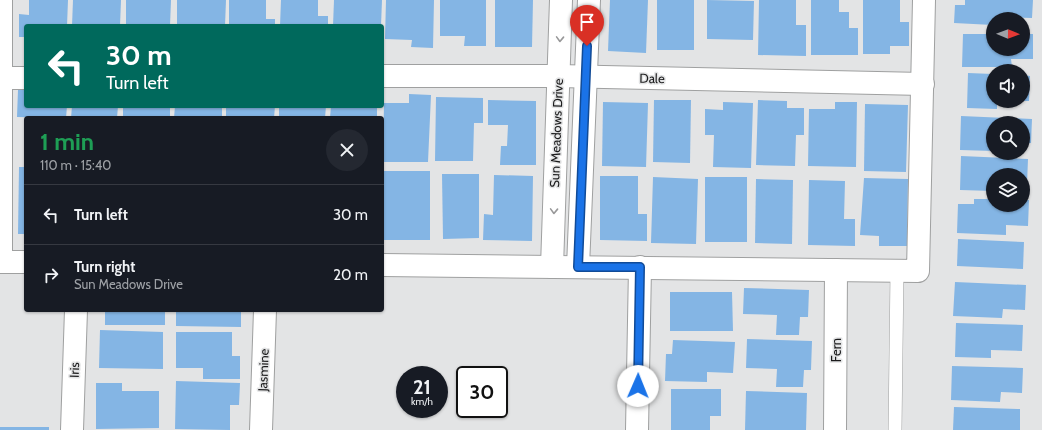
<!DOCTYPE html>
<html lang="en">
<head>
<meta charset="utf-8">
<style>
	:root { --surface:#171b24; --page:#242831; --text:#f1f3f6; --muted:#9ea1a6; --line:#363941 }
	body { margin:0; font-family:Cabin,sans-serif; background:var(--page); color:var(--text); height:100vh; display:flex; flex-direction:column; font-size:15px; white-space:nowrap }
	* { box-sizing:border-box; margin:0 }
	p { font-size:13px; color:var(--muted) }
	.icon { flex:none; width:22px; height:22px; fill:none; stroke:currentColor; stroke-width:2; stroke-linecap:round; stroke-linejoin:round }
	.map { position:relative; flex:1; overflow:hidden }
	.sheet { position:absolute; left:24px; top:116px; width:360px; height:196px; display:flex; flex-direction:column; background:var(--surface); border-radius:4px; box-shadow:0 1px 3px #0004 }
	.sheet>* { flex:none }
	.banner { position:absolute; left:24px; top:24px; width:360px; height:84px; border-radius:4px; box-shadow:0 1px 3px #0004; background:#00695c; color:#fff; overflow:hidden }
	.needle { width:26px; rotate:91deg }
	.fabs { position:absolute; left:986px; top:12px; display:grid; gap:8px }
	.fabs a { display:grid; place-items:center; width:44px; height:44px; border-radius:50%; background:var(--surface); box-shadow:0 1px 3px #0004; font-size:20px }
	.speed { position:absolute; left:396px; top:366px; display:flex; gap:8px; font-size:20px; font-weight:700; text-align:center }
	.speed>* { display:grid; place-content:center; width:52px; height:52px; border-radius:50%; background:var(--surface); box-shadow:0 1px 3px #0004; line-height:1 }
	.speed small { font-size:10px; font-weight:400 }
	.speed .limit { border:2px solid #111; border-radius:6px; background:#fff; color:#111 }
	.pin { position:absolute; display:grid; place-items:center; width:34px; height:34px; color:#fff; margin:-41px -17px; border-radius:50% 50% 50% 0; rotate:-45deg; box-shadow:0 0 4px #0007 }
	.pin .icon { rotate:45deg }
	.me { position:absolute; width:44px; margin:-22px; rotate:1deg; stroke-linejoin:round; filter:drop-shadow(0 0 3px #0008) }
	.turn { display:flex; align-items:center; gap:14px; height:84px; padding:0 16px; font-size:18px }
	.turn .icon { width:52px; height:52px; stroke-width:2.5 }
	.turn b { display:block; font-size:28px; line-height:34px }
	.round { display:grid; place-items:center; flex:none; width:42px; height:42px; border-radius:21px; background:var(--page) }
	.summary { display:flex; align-items:center; justify-content:space-between; height:68px; padding:0 16px }
	h1 { font-size:24px; font-weight:700; line-height:30px; color:#1e9e55 }
	ul { padding:0; list-style:none }
	li { display:flex; align-items:center; gap:12px; height:60px; padding:0 16px; border-top:1px solid var(--line) }
	li div { flex:1 }
	li b { display:block; font-size:15px }
	li em { font-style:normal }
	.map>svg:first-child { display:block }
	.building { fill:#84b5e4 }
	.lines { fill:none; stroke-linecap:round; stroke-linejoin:round }
	.lane-casing { stroke:#9fa0a0; stroke-width:14 }
	.street-casing { stroke:#9fa0a0; stroke-width:24 }
	.lane { stroke:#fff; stroke-width:13 }
	.street { stroke:#fff; stroke-width:22 }
	.oneway { stroke:#989899 }
	.route-casing { stroke:#114b97; stroke-width:10 }
	.route { stroke:#1a73e8; stroke-width:7 }
	.labels { text-anchor:middle; stroke-width:3; stroke-linejoin:round; paint-order:stroke }
	.street-label { font-size:13px; fill:#1b1b1c; stroke:#e3e4e5 }
</style>
</head>
<body>
<div class="map">
<svg width="1042" height="430" viewBox="0 0 1042 430">
	<rect width="100%" height="100%" fill="#e3e4e5"/>
	<g class="building">
		<path d="M29 0H68L67 26H26V37H19V14L29 15Z"/>
		<path d="M73 0H121L120 26H72Z"/>
		<path d="M126 0H171L170 26H126Z"/>
		<path d="M177 0H226L225 26H177Z"/>
		<path d="M229 0H266V19H275V26H229Z"/>
		<path d="M281 0H318V16H328V26H280Z"/>
		<path d="M334 0H382L381 26H333Z"/>
		<path d="M386 0H434L433 48 411 47 412 40 385 39Z"/>
		<path d="M440 0H486V46H464L465 36H440Z"/>
		<path d="M495 0H533L532 47H495Z"/>
		<path d="M610 0H648L646 53 608 51Z"/>
		<rect x="657" y="0" width="37" height="50"/>
		<path d="M707 0 754 1 753 40 707 39Z"/>
		<path d="M759 0H796V25H806V56L758 55Z"/>
		<path d="M811 0H839V12H849V28H858V55H811Z"/>
		<path d="M863 0H900V22H909V46H890V54H863Z"/>
		<path d="M965 0H1033L1032 18 1001 17V19H993V25L954 23 955 5H965Z"/>
		<path d="M963 34H993V49H1023V34H1033V59H1011L1012 67H962Z"/>
		<path d="M968 73 993 74V101H997V109L967 108Z"/>
		<path d="M1023 75 1030 76 1029 101H1023Z"/>
		<path d="M18 90H26V106H67L66 118 17 117Z"/>
		<path d="M409 94 431 95 428 162H383L384 103H409Z"/>
		<path d="M436 97 483 98V123H474L473 161H435Z"/>
		<path d="M488 100 536 101V165H500L501 146H507L508 125H488Z"/>
		<path d="M654 100H691L690 163 653 162Z"/>
		<path d="M758 100 787 101V108H804V135H796L795 166 756 165Z"/>
		<path d="M603 102 648 103 646 167 602 166Z"/>
		<path d="M723 102 753 103 751 168 713 167 714 135H705V109L723 110Z"/>
		<path d="M835 102H857L856 167 808 166 809 109H835Z"/>
		<path d="M865 104 908 105 906 172 864 171Z"/>
		<path d="M72 106H118L117 118H71Z"/>
		<rect x="123" y="106" width="47" height="12"/>
		<path d="M175 106H222V118H174Z"/>
		<path d="M226 106H275L274 118H226Z"/>
		<path d="M279 106H326L325 118H279Z"/>
		<path d="M331 106H377V118H330Z"/>
		<path d="M961 116 1032 119 1031 143H1023V123H993V151L960 150Z"/>
		<path d="M961 156 1028 159 1027 184H1023V175H993V191L960 190Z"/>
		<path d="M19 167H26V234H18Z"/>
		<rect x="383" y="171" width="47" height="69"/>
		<path d="M442 174H479V238L443 239Z"/>
		<path d="M494 175 533 176 532 241 483 240 484 214 493 215Z"/>
		<path d="M600 176H638V214H647V241L600 240Z"/>
		<path d="M653 177 698 179 696 244 651 243Z"/>
		<rect x="705" y="177" width="42" height="65"/>
		<path d="M864 178 908 179 907 246H879V236L860 235Z"/>
		<path d="M756 179 793 180 792 244 755 243Z"/>
		<path d="M809 180 845 181 844 219H855V246L808 245Z"/>
		<path d="M974 199H993V205H1023V200H1029L1028 226 1006 225V235L957 233 958 204H974Z"/>
		<path d="M958 239 1024 242 1023 269 957 266Z"/>
		<path d="M955 282 1026 285 1025 310 1003 309 1002 318 953 316Z"/>
		<path d="M744 288 809 290 808 317H800L799 335H776L777 315 743 314Z"/>
		<path d="M670 292H732L733 331H670Z"/>
		<rect x="105" y="310" width="60" height="15"/>
		<path d="M176 310H241V327L176 326Z"/>
		<path d="M956 323 1023 325 1022 351 991 350V358L955 357Z"/>
		<path d="M100 330 163 332V369L99 368Z"/>
		<path d="M176 332H232V356H240V379H203V368H176Z"/>
		<path d="M747 339 812 341 811 370H804L803 387H776L777 369 746 368Z"/>
		<path d="M673 340 735 342 733 373 707 372V382L665 381 666 354H672Z"/>
		<path d="M952 366 1023 368 1022 393 1001 392 1000 402 951 400Z"/>
		<path d="M176 381 240 383 239 405H230V430L175 429Z"/>
		<path d="M96 383H122V391H159V428L96 429Z"/>
		<path d="M671 389H721V416H710V430H671Z"/>
		<path d="M746 391 807 393 806 430H745Z"/>
		<path d="M954 407 1020 409V430H953Z"/>
		<rect x="0" y="427" width="49" height="3"/>
	</g>
	<g class="lines">
		<defs>
			<path id="lane" d="M895 430 897 271"/>
			<g id="street">
				<path d="M1 0V262H26"/>
				<path d="M382 76H558L923 84"/>
				<path d="M1 78H26"/>
				<path d="M382 265 918 271 924 0"/>
				<path d="M552 267 561 0"/>
				<path d="M578 267 589 0"/>
				<path d="M72 430 76 310"/>
				<path d="M261 430 265 310"/>
				<path d="M637 430 640 267"/>
				<path d="M835 430 836 270"/>
			</g>
		</defs>
		<use href="#lane" class="lane-casing"/>
		<use href="#street" class="street-casing"/>
		<use href="#lane" class="lane"/>
		<use href="#street" class="street"/>
	</g>
	<defs><path id="oneway-chevron" d="M-2-3.5L2.5 0L-2 3.5" fill="none" stroke-width="1.6" stroke-linecap="round" stroke-linejoin="round"/></defs>
	<g class="oneway">
		<use href="#oneway-chevron" transform="translate(560 39) rotate(92)"/>
		<use href="#oneway-chevron" transform="translate(554 211) rotate(92)"/>
	</g>
	<g class="lines">
		<defs>
			<path id="route" d="M587 46 578 267H640L638 386"/>
		</defs>
		<use href="#route" class="route-casing"/>
		<use href="#route" class="route"/>
	</g>
	<g class="labels">
		<g class="street-label">
			<text transform="translate(652 78) rotate(1)" y="5">Dale</text>
			<text transform="translate(556 133) rotate(-88)" y="5">Sun Meadows Drive</text>
			<text transform="translate(836 350) rotate(-90)" y="5">Fern</text>
			<text transform="translate(74 370) rotate(-88)" y="5">Iris</text>
			<text transform="translate(263 370) rotate(-88)" y="5">Jasmine</text>
		</g>
	</g>
</svg>
<div class="fabs">
<a><svg class="needle" viewBox="-14 -14 28 28"><path d="M0-13l5 13h-10z" fill="#e53935"/><path d="M0 13l5-13h-10z" fill="#9ea1a6"/></svg></a>
<a><svg class="icon" aria-label="sound" viewBox="0 0 24 24"><path d="M4 9h4l5-4v14l-5-4H4zM17 9q2 3 0 6"/></svg></a>
<a><svg class="icon" aria-label="search" viewBox="0 0 24 24"><circle cx="10" cy="10" r="6"/><path d="M15 15l6 6"/></svg></a>
<a><svg class="icon" aria-label="layers" viewBox="0 0 24 24"><path d="M12 4l9 5-9 5-9-5zM3 14l9 5 9-5"/></svg></a>
</div>
<div class="speed"><div>21<small>km/h</small></div><div class="limit">30</div></div>
<div class="pin" style="left:587px;top:46px;background:#d93025"><svg class="icon" aria-label="arrive" viewBox="0 0 24 24"><path d="M6 21V4h12l-3 4 3 4H6"/></svg></div>
<svg class="me" style="left:638px;top:386px" viewBox="-20 -20 40 40"><circle r="19" fill="#fff"/><path d="M0-13L10 11 0 6-10 11z" fill="#1a73e8"/></svg>
<div class="banner">
<div class="turn"><svg class="icon" aria-label="left" viewBox="0 0 24 24"><path d="M17 20v-9H6M10 6l-5 5 5 5"/></svg><div><b>30 m</b>Turn left</div></div>
</div>
<section class="sheet">
<div class="summary"><div><h1>1 min</h1><p>110 m · 15:40</p></div><a class="round"><svg class="icon" aria-label="close" viewBox="0 0 24 24"><path d="M6 6l12 12M18 6L6 18"/></svg></a></div>
<ul>
<li><svg class="icon" aria-label="left" viewBox="0 0 24 24"><path d="M17 20v-9H6M10 6l-5 5 5 5"/></svg><div><b>Turn left</b></div><em>30 m</em></li>
<li><svg class="icon" aria-label="right" viewBox="0 0 24 24"><path d="M7 20v-9h11M14 6l5 5-5 5"/></svg><div><b>Turn right</b><p>Sun Meadows Drive</p></div><em>20 m</em></li>
</ul>
</section>
</div>
</body>
</html>
